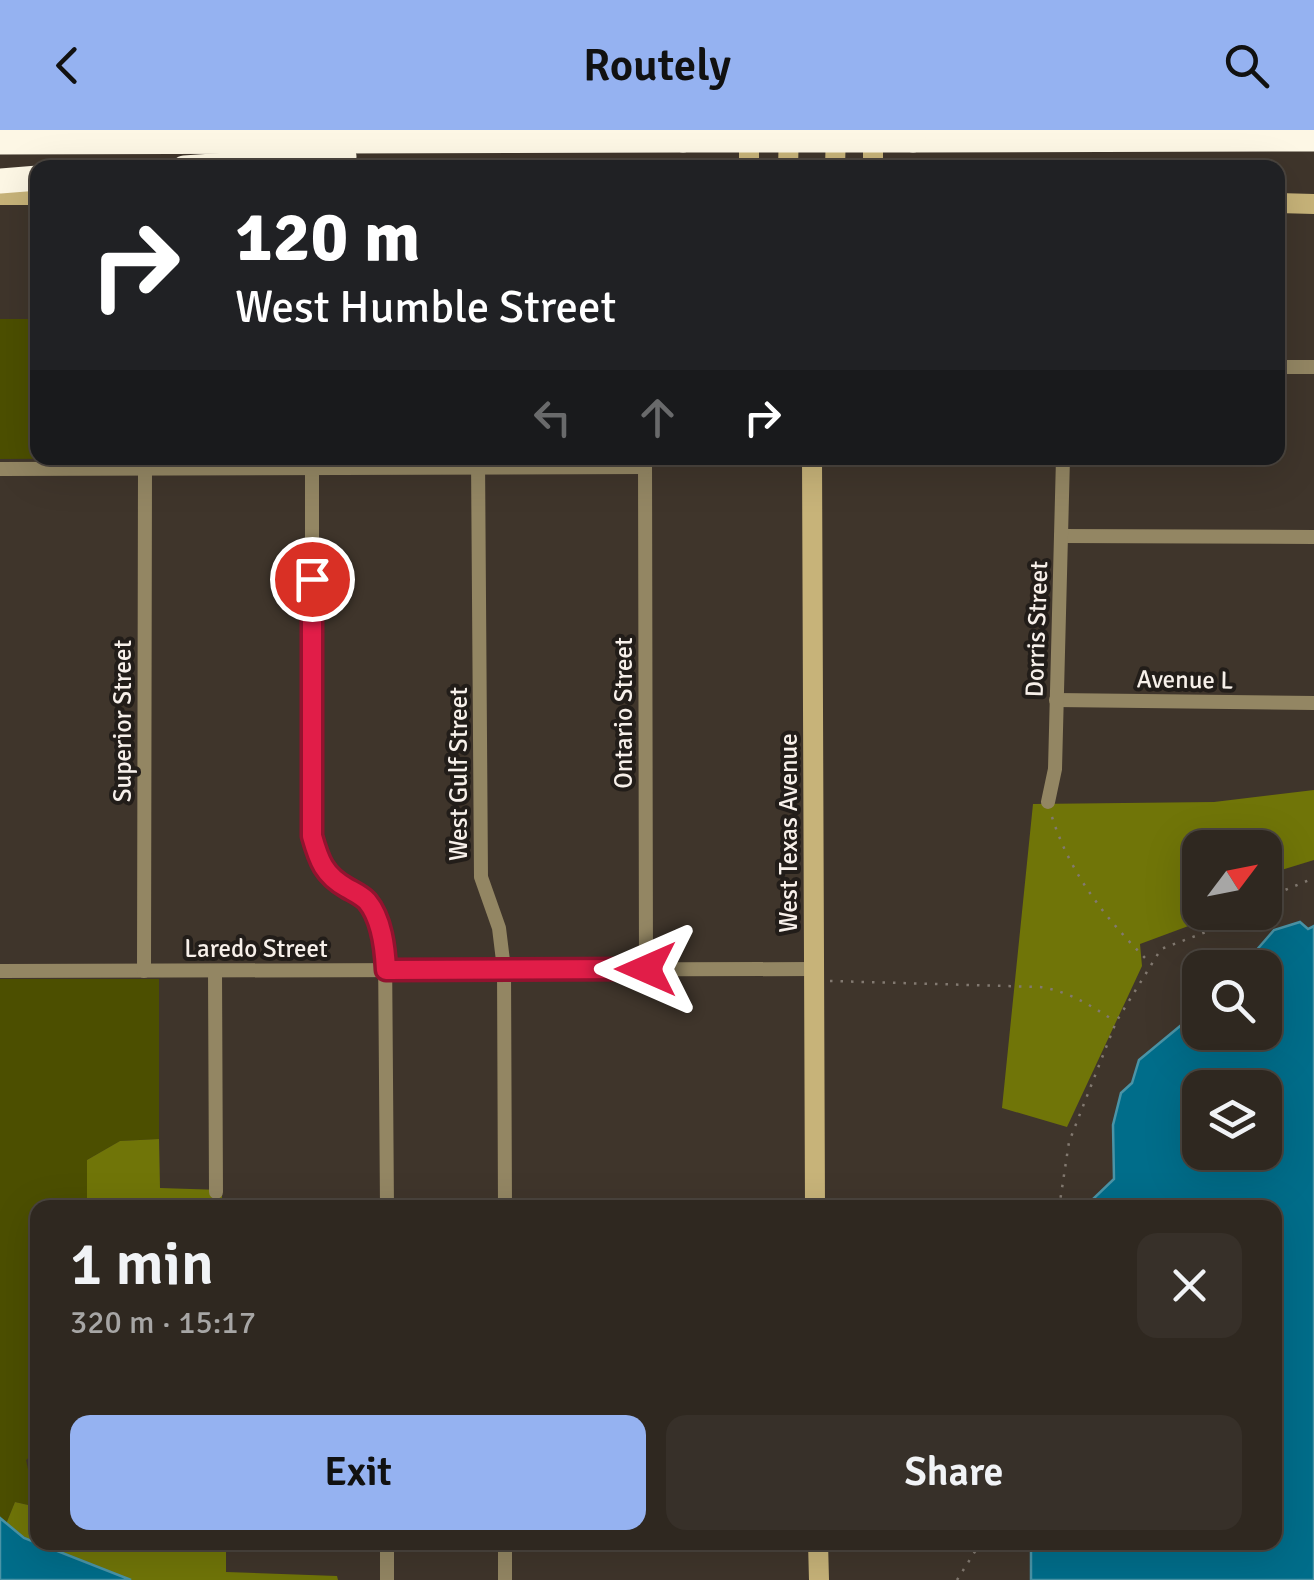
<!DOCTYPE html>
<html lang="en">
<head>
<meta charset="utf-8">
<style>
	:root { --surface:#2f2820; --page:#373029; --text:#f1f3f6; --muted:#a7a6a5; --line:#4a443e; --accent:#95b2f1 }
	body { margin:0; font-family:Signika,sans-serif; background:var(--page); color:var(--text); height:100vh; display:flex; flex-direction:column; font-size:38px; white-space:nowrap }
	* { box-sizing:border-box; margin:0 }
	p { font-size:32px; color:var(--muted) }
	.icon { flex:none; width:55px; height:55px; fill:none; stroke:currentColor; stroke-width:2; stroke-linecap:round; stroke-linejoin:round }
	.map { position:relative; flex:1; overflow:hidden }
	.sheet { position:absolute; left:30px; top:1070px; width:1252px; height:350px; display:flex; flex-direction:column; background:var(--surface); border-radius:20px; box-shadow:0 10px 40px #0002,0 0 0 2px var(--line) }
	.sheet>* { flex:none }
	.guide { position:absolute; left:30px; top:30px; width:1255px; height:305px; border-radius:20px; box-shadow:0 10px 40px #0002,0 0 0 2px var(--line); background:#202124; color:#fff; overflow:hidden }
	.needle { width:65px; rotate:58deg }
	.fabs { position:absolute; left:1182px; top:700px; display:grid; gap:20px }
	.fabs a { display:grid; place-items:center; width:100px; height:100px; border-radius:20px; background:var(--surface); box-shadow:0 10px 40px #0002,0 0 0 2px var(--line); font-size:50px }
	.pin { position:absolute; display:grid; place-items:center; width:85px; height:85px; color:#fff; margin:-42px; border:5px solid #fff; border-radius:50%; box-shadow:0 2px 10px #0007 }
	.me { position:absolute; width:110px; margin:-55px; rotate:270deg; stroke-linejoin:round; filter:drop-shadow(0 0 8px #0008) }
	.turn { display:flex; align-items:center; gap:35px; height:210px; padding:0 40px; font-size:45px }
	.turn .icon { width:130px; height:130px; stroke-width:2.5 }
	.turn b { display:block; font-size:70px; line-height:85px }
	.lanes { display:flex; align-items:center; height:95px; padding:0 40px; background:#0003; justify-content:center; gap:50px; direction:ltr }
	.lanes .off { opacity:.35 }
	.round { display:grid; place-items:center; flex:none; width:105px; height:105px; border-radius:20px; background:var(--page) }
	.head { display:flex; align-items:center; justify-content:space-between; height:170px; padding:0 40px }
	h1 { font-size:60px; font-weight:600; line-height:75px }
	.primary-button { display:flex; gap:20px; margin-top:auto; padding:20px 40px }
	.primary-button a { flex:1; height:115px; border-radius:20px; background:var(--accent); color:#111; font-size:40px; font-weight:600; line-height:115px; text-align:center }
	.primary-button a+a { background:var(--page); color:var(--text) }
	header { display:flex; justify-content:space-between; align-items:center; height:130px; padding:0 40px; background:var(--accent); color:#111; font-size:45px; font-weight:600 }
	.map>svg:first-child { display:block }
	.green { fill:#4c4f00 }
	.forest { fill:#707508 }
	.water { fill:#006d8a; stroke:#4a94a7; stroke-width:2.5; fill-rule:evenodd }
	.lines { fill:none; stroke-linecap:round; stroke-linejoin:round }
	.path { stroke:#827970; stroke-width:2.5; stroke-dasharray:2.5 8; stroke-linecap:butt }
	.street { stroke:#938663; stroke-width:14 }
	.secondary { stroke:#c7b379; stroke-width:20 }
	.highway { stroke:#fdf7e5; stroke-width:25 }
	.highway-bridge { stroke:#fdf7e5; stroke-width:25 }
	.route-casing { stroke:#92132f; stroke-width:25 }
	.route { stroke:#e11d48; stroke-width:18 }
	.labels { text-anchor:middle; stroke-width:8; stroke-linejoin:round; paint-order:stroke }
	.street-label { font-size:25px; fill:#f7f0ea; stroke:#221d19 }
</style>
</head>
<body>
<header><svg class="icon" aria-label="back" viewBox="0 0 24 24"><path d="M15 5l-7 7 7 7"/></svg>Routely<svg class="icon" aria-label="search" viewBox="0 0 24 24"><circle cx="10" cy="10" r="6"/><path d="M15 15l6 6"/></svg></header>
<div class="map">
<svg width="1314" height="1450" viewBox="0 0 1314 1450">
	<rect width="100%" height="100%" fill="#3f352b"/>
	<g class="green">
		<path d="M0 189H37L38 328H160L0 329Z"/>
		<path d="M0 849H159V1009L120 1011 87 1030V1077L38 1078V1320L26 1330 28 1339 37 1332V1377L15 1372 6 1394 0 1388Z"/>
	</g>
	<g class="forest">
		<path d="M1314 660V730L1265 745V718H1200V782L1214 783 1210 788 1140 814 1142 836 1067 997 1002 978 1033 674 1214 672Z"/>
		<path d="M159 1009 160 1058 222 1060V1077L87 1078V1030L120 1011Z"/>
		<path d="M15 1372 37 1377 38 1412 226 1413V1442L337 1446 338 1450H131L24 1408 6 1394Z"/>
	</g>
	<g class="water">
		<path d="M1300 792 1308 799 1314 796V1450H1031V1413L1275 1412V1078L1102 1077 1094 1068 1114 1049 1113 995 1121 963 1132 953 1139 930 1185 892 1200 891V902H1265V838L1222 837 1236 828 1254 823 1274 800ZM1200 958H1265V1022H1200Z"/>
		<path d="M0 1388 24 1408 131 1450H0Z"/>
	</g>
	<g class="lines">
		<g class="path">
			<path d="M1052 687C1071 746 1107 790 1150 833"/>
			<path d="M1265 756 1285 760 1314 748"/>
			<path d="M830 851 1040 857C1068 861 1090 875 1113 890"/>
			<path d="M1059 1078 1069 1012 1116 892 1161 819 1206 802 1225 782"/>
			<path d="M957 1450 981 1412"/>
		</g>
		<g class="street">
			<path d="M1278 237H1314"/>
			<path d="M312 328V707L322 739 337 752 364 767 373 781 385 819 387 1078"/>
			<path d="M478 328 481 747 499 798 504 839 505 1078"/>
			<path d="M645 328 646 839"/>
			<path d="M0 339 645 337"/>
			<path d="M1061 406 1314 407"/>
			<path d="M1056 570 1314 573"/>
			<path d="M1048 672 1055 639 1063 328"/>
			<path d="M0 841 813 839"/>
			<path d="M144 841 145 340"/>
			<path d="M215 841 216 1062"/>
			<path d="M387 1412V1450"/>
			<path d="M505 1412V1450"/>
		</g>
		<g class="secondary">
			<path d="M749 0V38"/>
			<path d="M788 38 789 0"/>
			<path d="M835 38 836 0"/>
			<path d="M873 38V0"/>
			<path d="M0 65H38"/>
			<path d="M1278 73 1314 74"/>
			<path d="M812 328 815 1078"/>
			<path d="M818 1412 819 1450"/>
		</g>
		<g class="highway">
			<path d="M913 10 1314 9"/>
			<path d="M0 12 683 10"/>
			<path d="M184 38 344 27"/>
			<path d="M0 51 38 48"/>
		</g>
		<path class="highway-bridge" d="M683 10H913"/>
	</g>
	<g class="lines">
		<defs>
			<path id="route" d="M312 449V706C319 731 324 745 347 758 354 762 361 765 367 771 382 789 385 818 386 840L646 839"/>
		</defs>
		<use href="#route" class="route-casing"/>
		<use href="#route" class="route"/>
	</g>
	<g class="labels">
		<g class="street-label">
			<text transform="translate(1036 499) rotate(-88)" y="9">Dorris Street</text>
			<text transform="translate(1185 549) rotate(1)" y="9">Avenue L</text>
			<text transform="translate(623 583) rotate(-90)" y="9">Ontario Street</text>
			<text transform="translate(122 591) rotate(-90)" y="9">Superior Street</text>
			<text transform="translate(458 644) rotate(-90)" y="9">West Gulf Street</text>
			<text transform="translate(788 703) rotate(-90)" y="9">West Texas Avenue</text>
			<text x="256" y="827">Laredo Street</text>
		</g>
	</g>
</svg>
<div class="fabs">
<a><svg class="needle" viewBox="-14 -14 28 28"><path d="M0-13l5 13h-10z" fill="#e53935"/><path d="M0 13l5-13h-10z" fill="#a7a6a5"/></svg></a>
<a><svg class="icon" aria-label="search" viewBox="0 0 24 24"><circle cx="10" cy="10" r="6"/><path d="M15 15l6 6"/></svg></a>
<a><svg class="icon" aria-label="layers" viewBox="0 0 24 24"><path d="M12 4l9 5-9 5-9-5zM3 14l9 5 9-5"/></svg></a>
</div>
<div class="pin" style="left:312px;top:449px;background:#d93025"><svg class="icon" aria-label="arrive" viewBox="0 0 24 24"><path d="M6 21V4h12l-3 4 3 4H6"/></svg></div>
<svg class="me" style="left:646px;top:839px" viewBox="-20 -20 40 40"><path d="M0-17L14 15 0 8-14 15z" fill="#e11d48" stroke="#fff" stroke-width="4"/></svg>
<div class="guide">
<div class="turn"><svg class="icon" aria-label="right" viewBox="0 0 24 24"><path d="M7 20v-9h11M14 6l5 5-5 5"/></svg><div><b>120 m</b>West Humble Street</div></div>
<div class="lanes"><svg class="icon off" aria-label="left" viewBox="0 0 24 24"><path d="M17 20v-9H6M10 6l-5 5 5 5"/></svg><svg class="icon off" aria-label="ahead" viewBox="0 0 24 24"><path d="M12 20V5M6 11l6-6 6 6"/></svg><svg class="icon" aria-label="right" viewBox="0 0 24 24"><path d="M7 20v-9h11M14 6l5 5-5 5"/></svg></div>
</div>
<section class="sheet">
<div class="head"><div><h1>1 min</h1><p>320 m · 15:17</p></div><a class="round"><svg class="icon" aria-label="close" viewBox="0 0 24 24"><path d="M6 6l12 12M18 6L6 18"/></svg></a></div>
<div class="primary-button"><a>Exit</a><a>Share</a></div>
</section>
</div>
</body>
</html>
